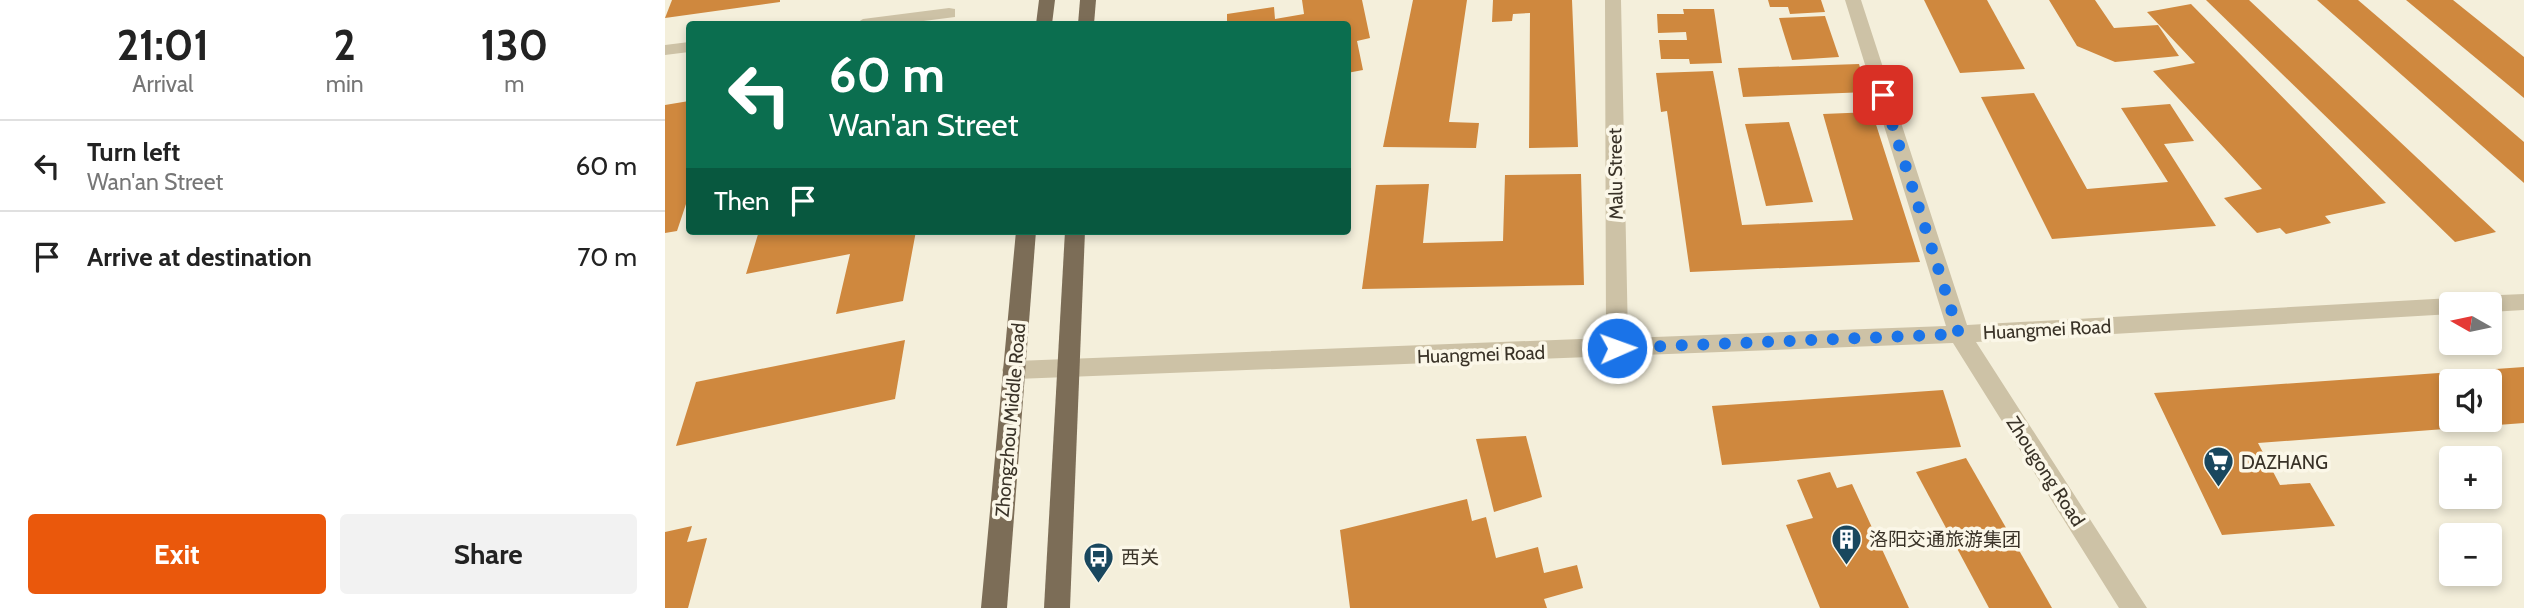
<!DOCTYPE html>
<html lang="en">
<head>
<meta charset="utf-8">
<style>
	:root { --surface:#fff; --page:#f2f2f2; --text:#222; --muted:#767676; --line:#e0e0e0; --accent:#ea580c }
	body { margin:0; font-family:Cabin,"Noto Sans SC",sans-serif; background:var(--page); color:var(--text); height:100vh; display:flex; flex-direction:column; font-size:26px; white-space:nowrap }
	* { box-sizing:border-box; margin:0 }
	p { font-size:23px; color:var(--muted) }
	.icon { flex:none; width:38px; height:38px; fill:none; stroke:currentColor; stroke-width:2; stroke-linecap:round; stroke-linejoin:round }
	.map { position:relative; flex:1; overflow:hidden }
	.panel { display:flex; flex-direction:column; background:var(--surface); width:665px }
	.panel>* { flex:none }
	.guide { position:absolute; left:21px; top:21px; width:665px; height:214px; border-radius:7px; box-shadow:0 4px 10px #0003; background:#0b6e4f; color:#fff; overflow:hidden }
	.needle { width:46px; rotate:279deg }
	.controls { position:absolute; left:1774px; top:292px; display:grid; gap:14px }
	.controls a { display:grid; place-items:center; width:63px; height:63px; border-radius:7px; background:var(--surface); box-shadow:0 4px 10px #0003; font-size:35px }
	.pin { position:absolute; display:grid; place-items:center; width:60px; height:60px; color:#fff; margin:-30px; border-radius:14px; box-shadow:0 4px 10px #0006 }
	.me { position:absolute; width:77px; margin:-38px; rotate:88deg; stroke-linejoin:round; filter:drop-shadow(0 0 5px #0008) }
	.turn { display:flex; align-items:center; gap:24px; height:147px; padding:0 28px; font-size:32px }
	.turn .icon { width:91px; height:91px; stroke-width:2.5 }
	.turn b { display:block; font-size:49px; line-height:60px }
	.then { display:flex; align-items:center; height:66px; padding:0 28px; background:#0003; gap:14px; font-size:26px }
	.eta { display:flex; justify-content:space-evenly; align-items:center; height:119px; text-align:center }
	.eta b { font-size:42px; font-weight:700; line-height:49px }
	.cta { display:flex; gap:14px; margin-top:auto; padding:14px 28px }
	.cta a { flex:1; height:80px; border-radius:7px; background:var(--accent); color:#fff; font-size:28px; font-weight:700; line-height:80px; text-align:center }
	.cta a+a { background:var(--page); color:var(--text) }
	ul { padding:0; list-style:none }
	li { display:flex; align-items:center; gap:21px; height:91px; padding:0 28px; border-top:2px solid var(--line) }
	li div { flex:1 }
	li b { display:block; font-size:26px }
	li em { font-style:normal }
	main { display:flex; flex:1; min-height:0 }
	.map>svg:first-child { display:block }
	.building { fill:#cf883e; fill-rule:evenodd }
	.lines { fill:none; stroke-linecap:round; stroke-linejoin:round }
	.minor { fill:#cdc2a6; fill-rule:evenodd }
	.major { fill:#7c6d57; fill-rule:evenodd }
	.route { stroke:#1a73e8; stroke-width:12; stroke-dasharray:0 21.6 }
	.labels { text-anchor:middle; stroke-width:7; stroke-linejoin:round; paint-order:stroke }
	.street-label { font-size:19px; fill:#393227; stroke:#fbf7e8 }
	.poi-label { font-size:19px; fill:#393227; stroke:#fbf7e8; text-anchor:start }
</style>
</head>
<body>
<main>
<section class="panel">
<div class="eta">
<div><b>21:01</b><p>Arrival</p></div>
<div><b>2</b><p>min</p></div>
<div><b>130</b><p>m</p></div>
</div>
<ul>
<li><svg class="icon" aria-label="left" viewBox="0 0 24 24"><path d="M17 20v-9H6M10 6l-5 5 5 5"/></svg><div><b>Turn left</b><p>Wan'an Street</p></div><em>60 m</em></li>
<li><svg class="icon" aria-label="arrive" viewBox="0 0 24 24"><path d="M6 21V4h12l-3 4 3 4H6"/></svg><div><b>Arrive at destination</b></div><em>70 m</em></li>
</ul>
<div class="cta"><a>Exit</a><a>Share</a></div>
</section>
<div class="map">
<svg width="1859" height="608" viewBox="0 0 1859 608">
	<rect width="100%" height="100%" fill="#f4efdb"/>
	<g class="building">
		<path d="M7 0H115V2L0 18Z"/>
		<path d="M637 0H697L705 38 692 41 698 70 682 73V24H562V14L609 7 610 19 639 14Z"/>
		<path d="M748 0H802L784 122 814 123 811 148 718 147Z"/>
		<path d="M828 0H907L913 147 864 148 865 13 848 14 847 21 827 22Z"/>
		<path d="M1103 0H1156L1160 12 1125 14 1123 7H1105Z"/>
		<path d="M1259 0H1322L1360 69 1295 73Z"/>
		<path d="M1384 0H1430L1449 28 1493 25 1514 56 1450 62 1412 46Z"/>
		<path d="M1541 0H1584L1831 232 1790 242Z"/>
		<path d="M1652 0H1693L1859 142V183Z"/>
		<path d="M1741 0H1788L1859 57V98Z"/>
		<path d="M1526 4 1636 116 1721 203 1660 216 1666 223 1621 234 1615 228 1592 233 1559 198 1597 189 1488 71 1530 63 1482 12Z"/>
		<path d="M1018 9H1049L1057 63 1025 64 1024 59H996L994 40H1022L1021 32 993 33 992 14H1019Z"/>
		<path d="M1160 16 1174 57 1127 60 1114 18Z"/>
		<path d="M1194 64 1203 92 1078 97 1073 68Z"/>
		<path d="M1048 71 1077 225 1188 220 1158 114 1207 112 1255 262 1025 272 1002 111 996 112 991 73Z"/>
		<path d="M1369 93 1422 189 1503 182 1456 108 1505 104 1529 141 1499 144 1551 226 1387 239 1316 97Z"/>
		<path d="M24 101V195L12 231 0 233V105Z"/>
		<path d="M1124 122 1148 202 1101 206 1080 124Z"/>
		<path d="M916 174 919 285 697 289 711 185 764 184 758 243 838 241 840 175Z"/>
		<path d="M94 231H251L238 301 171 314 185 254 81 274Z"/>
		<path d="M240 340 230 399 11 446 31 382Z"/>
		<path d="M1859 367V423L1593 443 1615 485 1645 483 1670 526 1557 535 1489 393ZM1787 382H1825V420H1787Z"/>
		<path d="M1278 390 1296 447 1057 465 1047 406Z"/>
		<path d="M861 436 877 497 829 512 811 439Z"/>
		<path d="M1301 458 1387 608H1324L1251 472Z"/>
		<path d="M1165 472 1172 488 1187 484 1244 608H1155L1121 525 1148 518 1132 480Z"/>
		<path d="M802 499 807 521 821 517 831 558 873 547 879 573 912 565 918 588 879 599 882 608H685L675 530Z"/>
		<path d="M27 526 22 542 42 538 23 608H0V532Z"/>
	</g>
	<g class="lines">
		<g class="minor">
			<path d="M940 0H956L963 338 1281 326 1180 0H1196L1302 325 1787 298 1797 304H1787V314L1311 342 1482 608H1454L1288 343 348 379 340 377 337 370 340 363 348 361 941 338Z"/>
			<path d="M284 8 290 9V17L235 24H190L198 19Z"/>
			<path d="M24 42V52L0 55V45Z"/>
			<path d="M1859 294V310L1825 312V304H1801L1805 298 1812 296Z"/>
		</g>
		<g class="major">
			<path d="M374 0H390L387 24H371Z"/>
			<path d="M415 0H431L429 24H413Z"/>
			<path d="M351 231H371L342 608H316Z"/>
			<path d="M400 231H420L405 608H379Z"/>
		</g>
	</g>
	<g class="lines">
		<path class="route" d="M952 348 1294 334 1218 95"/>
	</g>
	<defs>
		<symbol id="supermarket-pin" viewBox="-11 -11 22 30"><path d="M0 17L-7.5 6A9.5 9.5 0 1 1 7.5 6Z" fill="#19475e" stroke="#fbf7e8"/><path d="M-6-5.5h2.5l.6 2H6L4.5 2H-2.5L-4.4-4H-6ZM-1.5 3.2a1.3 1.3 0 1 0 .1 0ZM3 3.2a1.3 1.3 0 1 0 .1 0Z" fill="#fff"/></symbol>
		<symbol id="building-pin" viewBox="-11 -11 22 30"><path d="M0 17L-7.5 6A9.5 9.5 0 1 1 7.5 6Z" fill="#19475e" stroke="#fbf7e8"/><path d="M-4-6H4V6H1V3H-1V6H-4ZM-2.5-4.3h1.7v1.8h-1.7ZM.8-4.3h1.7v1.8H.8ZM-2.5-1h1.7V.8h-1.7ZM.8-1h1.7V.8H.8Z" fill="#fff"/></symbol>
		<symbol id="bus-pin" viewBox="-11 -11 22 30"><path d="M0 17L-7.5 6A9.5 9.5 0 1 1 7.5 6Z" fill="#19475e" stroke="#fbf7e8"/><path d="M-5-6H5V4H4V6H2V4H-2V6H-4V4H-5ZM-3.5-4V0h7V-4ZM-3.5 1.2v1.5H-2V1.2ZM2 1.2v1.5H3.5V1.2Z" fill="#fff"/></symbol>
	</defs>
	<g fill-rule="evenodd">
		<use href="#supermarket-pin" x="1536" y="444" width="35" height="47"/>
		<use href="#building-pin" x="1164" y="522" width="35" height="47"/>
		<use href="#bus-pin" x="416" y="540" width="35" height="47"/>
	</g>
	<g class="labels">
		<g class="street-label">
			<text transform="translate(950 174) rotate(-91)" y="7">Malu Street</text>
			<text transform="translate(1382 329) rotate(-3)" y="7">Huangmei Road</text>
			<text transform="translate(816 354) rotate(-2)" y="7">Huangmei Road</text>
			<text transform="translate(345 420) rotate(-85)" y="7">Zhongzhou Middle Road</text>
			<text transform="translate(1381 471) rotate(57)" y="7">Zhougong Road</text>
		</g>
		<g class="poi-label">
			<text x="1576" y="469">DAZHANG</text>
			<text x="1204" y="546">洛阳交通旅游集团</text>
			<text x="456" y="564">西关</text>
		</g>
	</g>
</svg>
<div class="controls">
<a><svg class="needle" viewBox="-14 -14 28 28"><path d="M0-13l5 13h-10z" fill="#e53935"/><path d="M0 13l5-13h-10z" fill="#767676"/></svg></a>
<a><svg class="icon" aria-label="sound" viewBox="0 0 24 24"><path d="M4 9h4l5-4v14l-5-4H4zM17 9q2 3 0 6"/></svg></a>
<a>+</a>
<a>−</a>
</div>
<div class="pin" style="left:1218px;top:95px;background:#d93025"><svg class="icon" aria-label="arrive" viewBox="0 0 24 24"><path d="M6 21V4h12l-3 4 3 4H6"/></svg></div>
<svg class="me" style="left:952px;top:348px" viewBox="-20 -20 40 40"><circle r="17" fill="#1a73e8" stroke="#fff" stroke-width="3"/><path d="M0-11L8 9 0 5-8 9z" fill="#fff"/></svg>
<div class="guide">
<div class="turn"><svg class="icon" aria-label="left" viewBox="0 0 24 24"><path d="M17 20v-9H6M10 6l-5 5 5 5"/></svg><div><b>60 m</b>Wan'an Street</div></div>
<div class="then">Then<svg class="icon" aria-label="arrive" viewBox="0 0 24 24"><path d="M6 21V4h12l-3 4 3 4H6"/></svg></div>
</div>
</div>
</main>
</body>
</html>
